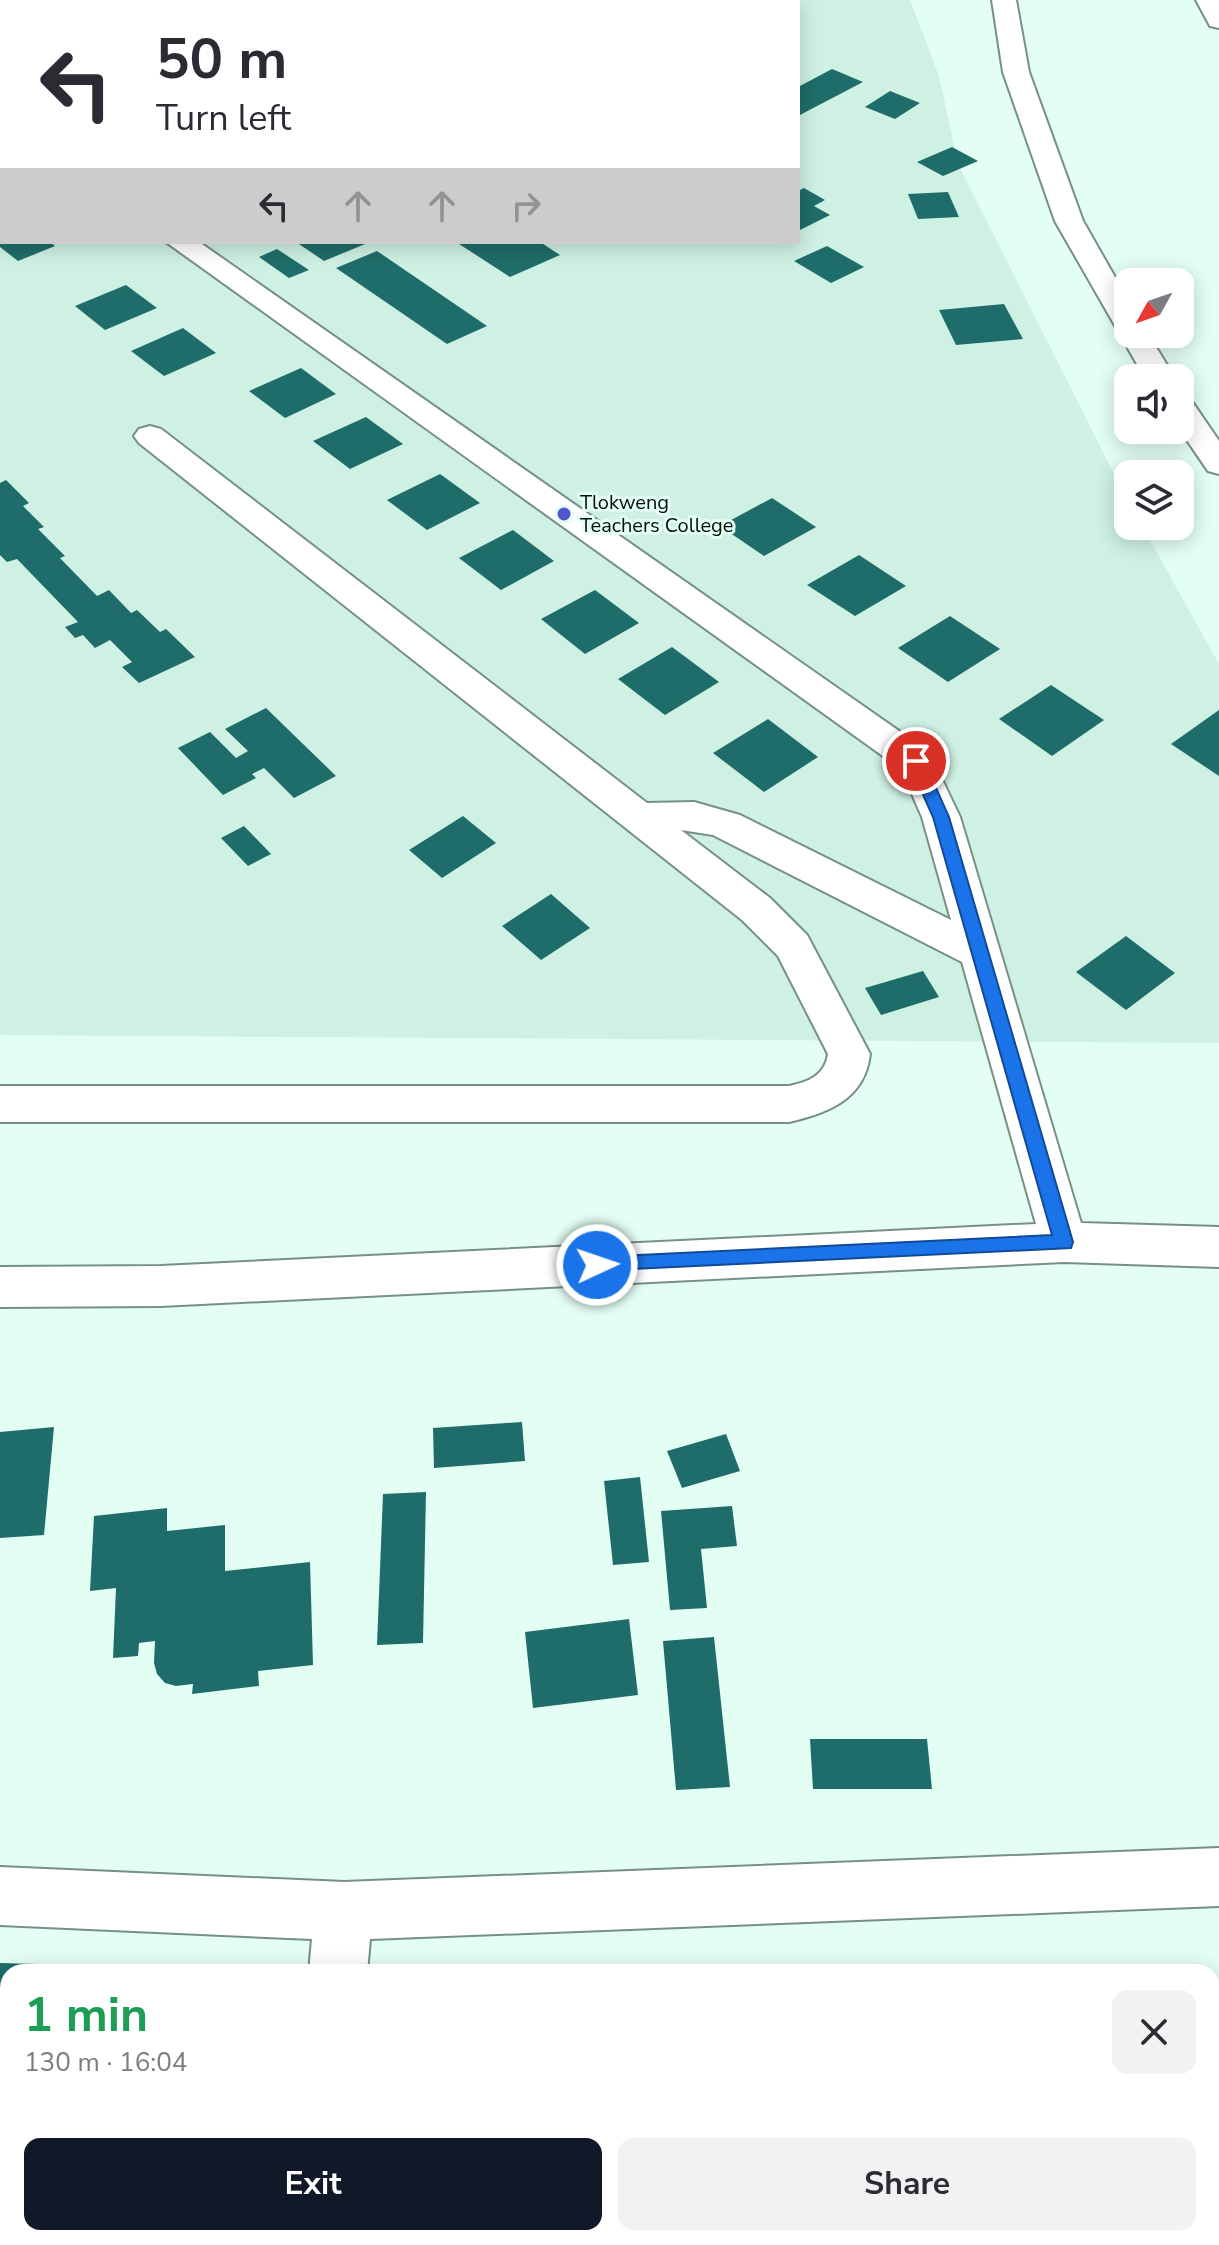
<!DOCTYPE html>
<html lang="en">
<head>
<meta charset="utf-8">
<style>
	:root { --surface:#fff; --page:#f2f2f3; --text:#2b2b33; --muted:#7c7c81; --accent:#111827 }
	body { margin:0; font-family:"Nunito Sans",sans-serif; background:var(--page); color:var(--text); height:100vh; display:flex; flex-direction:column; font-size:30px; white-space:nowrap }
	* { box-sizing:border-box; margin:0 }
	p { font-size:26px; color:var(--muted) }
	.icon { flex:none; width:44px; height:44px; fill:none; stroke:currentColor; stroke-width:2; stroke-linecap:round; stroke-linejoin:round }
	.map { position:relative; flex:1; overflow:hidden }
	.side { position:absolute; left:0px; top:1964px; width:1220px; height:282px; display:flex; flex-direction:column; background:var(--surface); border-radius:24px 24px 0 0; box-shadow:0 4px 20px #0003 }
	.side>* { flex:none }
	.banner { position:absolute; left:0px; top:0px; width:800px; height:244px; box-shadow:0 4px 20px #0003; background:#fff; color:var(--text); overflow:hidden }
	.needle { width:52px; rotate:230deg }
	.buttons { position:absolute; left:1114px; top:268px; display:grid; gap:16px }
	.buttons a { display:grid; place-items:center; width:80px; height:80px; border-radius:16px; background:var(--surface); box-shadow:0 4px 20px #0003; font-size:40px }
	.pin { position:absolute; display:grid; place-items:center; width:68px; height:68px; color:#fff; margin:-34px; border:4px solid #fff; border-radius:50%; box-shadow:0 2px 8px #0007 }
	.me { position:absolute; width:88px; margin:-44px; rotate:87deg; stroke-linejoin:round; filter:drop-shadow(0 0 6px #0008) }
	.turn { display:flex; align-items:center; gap:28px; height:168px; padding:0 24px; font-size:36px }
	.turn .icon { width:104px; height:104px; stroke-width:2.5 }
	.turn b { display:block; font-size:56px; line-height:68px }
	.lanes { display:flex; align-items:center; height:76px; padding:0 24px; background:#0003; justify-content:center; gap:40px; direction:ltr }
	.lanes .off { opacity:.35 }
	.round { display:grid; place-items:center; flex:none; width:84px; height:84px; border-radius:16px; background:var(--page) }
	.headline { display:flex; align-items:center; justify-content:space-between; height:136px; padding:0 24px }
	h1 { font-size:48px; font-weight:700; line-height:60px; color:#1e9e55 }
	.primary-button { display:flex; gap:16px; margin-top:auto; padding:16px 24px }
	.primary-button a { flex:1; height:92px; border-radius:16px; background:var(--accent); color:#fff; font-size:32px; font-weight:700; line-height:92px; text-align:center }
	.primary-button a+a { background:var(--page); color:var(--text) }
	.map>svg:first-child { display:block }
	.built { fill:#cef1e3; fill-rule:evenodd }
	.building { fill:#1f6d6a }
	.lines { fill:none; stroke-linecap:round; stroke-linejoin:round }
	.minor-casing { stroke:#779086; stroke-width:4 }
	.minor { fill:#fff; fill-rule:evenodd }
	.route { fill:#1a73e8; stroke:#114b97; stroke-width:2 }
	.poi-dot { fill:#5056cc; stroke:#e3fef3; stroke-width:3 }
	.labels { text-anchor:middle; stroke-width:6; stroke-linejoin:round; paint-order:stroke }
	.far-poi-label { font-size:20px; fill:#060e0b; stroke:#e3fef3; text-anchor:start }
</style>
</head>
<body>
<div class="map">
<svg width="1219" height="2245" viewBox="0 0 1219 2245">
	<rect width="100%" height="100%" fill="#e3fef3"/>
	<path class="built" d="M0 0H910L939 76 958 164 1128 502V526H1142L1219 664V1043L0 1035ZM2 2H798V242H2Z"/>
	<g class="building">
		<path d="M832 69 863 82 798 116V87Z"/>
		<path d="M890 91 920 103 895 119 865 107Z"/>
		<path d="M952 147 978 161 943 176 917 162Z"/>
		<path d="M804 188 825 200 814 206 830 215 798 231V191Z"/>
		<path d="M948 192 959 217 918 219 908 194Z"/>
		<path d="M0 242H50L55 246 18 261 0 247Z"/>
		<path d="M296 242H370L324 261Z"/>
		<path d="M456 242H540L560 255 510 277Z"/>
		<path d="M827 246 864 267 831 283 794 261Z"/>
		<path d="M277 249 309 270 289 278 259 257Z"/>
		<path d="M377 251 487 326 447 344 336 268Z"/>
		<path d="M126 285 157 308 105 330 75 306Z"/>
		<path d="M1004 304 1023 339 956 345 939 310Z"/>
		<path d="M183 328 216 353 164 376 131 351Z"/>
		<path d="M301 368 336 394 285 418 249 391Z"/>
		<path d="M366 417 403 444 350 469 313 441Z"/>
		<path d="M440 474 480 503 427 530 387 500Z"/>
		<path d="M6 480 29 503 23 506 44 527 38 529 65 556 60 558 97 596 109 590 131 613 137 610 160 632 166 629 195 657 139 683 122 667 132 662 110 640 95 648 83 635 75 638 65 627 78 622 17 559 7 562 0 555V483Z"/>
		<path d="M772 498 816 527 764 556 720 526Z"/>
		<path d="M513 530 554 561 501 590 459 558Z"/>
		<path d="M859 555 906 586 855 616 807 585Z"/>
		<path d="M595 590 639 623 585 654 541 619Z"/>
		<path d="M950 616 1000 649 948 682 898 648Z"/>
		<path d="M672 647 719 682 665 715 618 679Z"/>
		<path d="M1051 685 1104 720 1052 756 999 719Z"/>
		<path d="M266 708 336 776 294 798 264 768 252 774 256 778 223 795 178 748 210 732 236 758 248 751 225 729Z"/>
		<path d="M1219 710V776L1171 744Z"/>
		<path d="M768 719 818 757 764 792 713 753Z"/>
		<path d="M463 816 496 843 442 878 409 850Z"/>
		<path d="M244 826 271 854 248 866 221 838Z"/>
		<path d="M551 894 590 928 541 960 502 926Z"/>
		<path d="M1126 936 1175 973 1126 1010 1076 972Z"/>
		<path d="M923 971 939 997 881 1015 865 988Z"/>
		<path d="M522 1422 525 1461 434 1468 433 1428Z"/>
		<path d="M54 1427 44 1535 0 1538V1432Z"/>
		<path d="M726 1434 740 1471 682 1488 667 1451Z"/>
		<path d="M640 1477 649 1562 613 1565 604 1481Z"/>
		<path d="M426 1492 423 1643 377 1645 383 1494Z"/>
		<path d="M732 1506 737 1546 701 1549 707 1608 670 1610 661 1511Z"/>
		<path d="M167 1508V1531L225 1525V1571L310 1562 313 1665 258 1671 259 1686 192 1694 193 1684 176 1686 165 1683 157 1674 154 1663 155 1641 139 1643 138 1656 113 1658 116 1588 90 1591 94 1516Z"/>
		<path d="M629 1619 638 1695 533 1708 525 1632Z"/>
		<path d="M714 1637 730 1787 676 1790 663 1641Z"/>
		<path d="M810 1739H927L932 1789H813Z"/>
		<path d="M0 1963 147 1967 146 1972H8V2238H158L157 2245H0Z"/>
		<path d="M1212 2050 1219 2079V2245H1115L1114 2238H1212Z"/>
		<rect x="744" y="2238" width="77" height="7"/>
		<path d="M917 2238H1007L1008 2245H918Z"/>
	</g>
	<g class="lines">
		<defs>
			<g id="minor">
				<path d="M992 0H1016L1029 72 1083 221 1128 300V334H1148L1175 378H1145L1055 221 1003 72Z"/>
				<path d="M1196 0H1219V28L1210 26Z"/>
				<path d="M166 242H199L929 752 960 817 1081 1223 1219 1227V1267L1064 1262 161 1306 0 1307V1267L161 1266 1036 1224 962 962 713 835 681 830 770 898 807 935 870 1054C865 1099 828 1113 789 1122H0V1086H789C809 1082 825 1075 828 1054L778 956 742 920 139 443 134 436 139 429 150 426 161 429 647 803 694 802 740 815 951 920 922 817 901 769Z"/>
				<path d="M1180 398 1191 400 1219 441V474L1208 471 1180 430Z"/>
				<path d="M1219 1848V1906L370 1939 367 1972H309L312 1939 0 1925V1867L344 1882Z"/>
				<rect x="281" y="2238" width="64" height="7"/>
			</g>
		</defs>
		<use href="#minor" class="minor-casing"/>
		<use href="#minor" class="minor"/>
	</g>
	<path class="route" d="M916 756 924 761 949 817 1073 1242 1071 1248 590 1271 587 1265 590 1259 597 1257 1052 1235 933 817 908 761Z"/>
	<circle class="poi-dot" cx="564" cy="514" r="8"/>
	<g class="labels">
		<g class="far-poi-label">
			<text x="580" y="509">Tlokweng<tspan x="580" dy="23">Teachers College</tspan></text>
		</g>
	</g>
</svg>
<div class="buttons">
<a><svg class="needle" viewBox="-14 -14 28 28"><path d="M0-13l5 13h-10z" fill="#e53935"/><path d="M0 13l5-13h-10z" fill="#7c7c81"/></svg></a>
<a><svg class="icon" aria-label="sound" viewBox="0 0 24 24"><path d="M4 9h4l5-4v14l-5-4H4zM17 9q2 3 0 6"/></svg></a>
<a><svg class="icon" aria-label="layers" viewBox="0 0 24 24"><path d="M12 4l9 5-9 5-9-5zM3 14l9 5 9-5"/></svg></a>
</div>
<div class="pin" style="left:916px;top:761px;background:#d93025"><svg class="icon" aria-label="arrive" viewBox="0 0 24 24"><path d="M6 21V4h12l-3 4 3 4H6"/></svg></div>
<svg class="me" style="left:597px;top:1265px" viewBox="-20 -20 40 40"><circle r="17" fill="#1a73e8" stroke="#fff" stroke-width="3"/><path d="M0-11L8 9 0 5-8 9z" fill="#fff"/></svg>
<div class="banner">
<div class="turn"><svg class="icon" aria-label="left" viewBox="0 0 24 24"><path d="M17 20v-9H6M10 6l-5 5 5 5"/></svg><div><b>50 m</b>Turn left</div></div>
<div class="lanes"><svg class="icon" aria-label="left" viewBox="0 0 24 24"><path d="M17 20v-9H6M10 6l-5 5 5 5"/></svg><svg class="icon off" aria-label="ahead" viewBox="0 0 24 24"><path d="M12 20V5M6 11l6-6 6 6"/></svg><svg class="icon off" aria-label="ahead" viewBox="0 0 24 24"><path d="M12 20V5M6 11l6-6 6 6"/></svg><svg class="icon off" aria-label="right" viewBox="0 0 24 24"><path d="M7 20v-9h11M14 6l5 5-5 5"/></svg></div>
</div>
<section class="side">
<div class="headline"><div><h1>1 min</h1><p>130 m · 16:04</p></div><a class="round"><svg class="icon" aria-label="close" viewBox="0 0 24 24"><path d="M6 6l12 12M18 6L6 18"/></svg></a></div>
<div class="primary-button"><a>Exit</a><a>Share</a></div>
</section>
</div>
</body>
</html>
